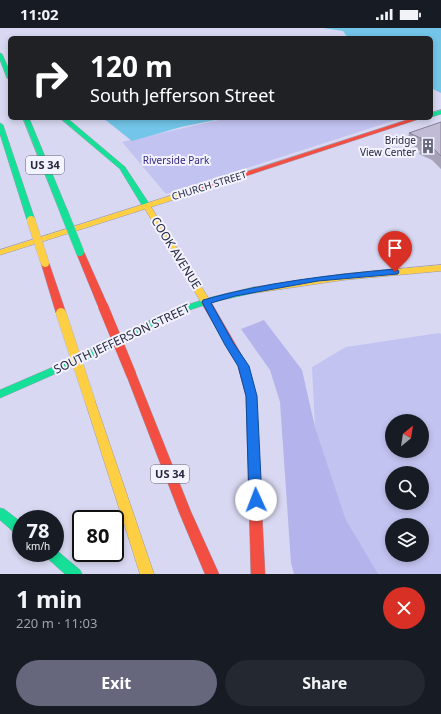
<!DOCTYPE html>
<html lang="en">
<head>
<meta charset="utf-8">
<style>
	:root { --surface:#171b24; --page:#242831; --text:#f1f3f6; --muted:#9ea1a6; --accent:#66667c }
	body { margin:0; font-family:"Noto Sans",sans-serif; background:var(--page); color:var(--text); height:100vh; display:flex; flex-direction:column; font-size:15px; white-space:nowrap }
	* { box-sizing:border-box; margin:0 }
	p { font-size:13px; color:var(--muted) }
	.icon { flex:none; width:22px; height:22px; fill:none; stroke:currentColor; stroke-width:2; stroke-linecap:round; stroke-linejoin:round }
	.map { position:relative; height:546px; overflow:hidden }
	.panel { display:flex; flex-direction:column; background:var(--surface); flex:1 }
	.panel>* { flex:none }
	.hud { position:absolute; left:8px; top:8px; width:425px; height:84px; border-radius:6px; box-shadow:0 2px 6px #0003; background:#202124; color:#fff; overflow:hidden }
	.needle { width:26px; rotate:30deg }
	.fabs { position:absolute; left:385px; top:386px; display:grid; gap:8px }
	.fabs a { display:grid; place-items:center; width:44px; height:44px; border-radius:50%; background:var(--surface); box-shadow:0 2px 6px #0003; font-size:20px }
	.speed { position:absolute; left:12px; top:482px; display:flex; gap:8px; font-size:20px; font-weight:700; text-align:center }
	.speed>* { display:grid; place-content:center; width:52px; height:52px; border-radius:50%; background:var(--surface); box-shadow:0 2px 6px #0003; line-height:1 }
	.speed small { font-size:10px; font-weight:400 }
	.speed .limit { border:2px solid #111; border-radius:6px; background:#fff; color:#111 }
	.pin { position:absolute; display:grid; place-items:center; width:34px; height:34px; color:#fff; margin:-41px -17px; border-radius:50% 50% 50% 0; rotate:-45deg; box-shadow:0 0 4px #0007 }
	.pin .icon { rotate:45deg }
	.me { position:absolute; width:44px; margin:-22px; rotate:358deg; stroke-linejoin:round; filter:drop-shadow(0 0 3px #0008) }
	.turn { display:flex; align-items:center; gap:14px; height:84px; padding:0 16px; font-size:18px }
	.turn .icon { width:52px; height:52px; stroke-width:2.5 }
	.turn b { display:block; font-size:28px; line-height:34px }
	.round { display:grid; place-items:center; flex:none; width:42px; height:42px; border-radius:21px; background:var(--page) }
	.headline { display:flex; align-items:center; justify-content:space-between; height:68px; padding:0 16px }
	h1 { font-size:24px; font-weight:700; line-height:30px }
	.action { display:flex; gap:8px; margin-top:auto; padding:8px 16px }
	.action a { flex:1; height:46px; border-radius:24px; background:var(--accent); color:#fff; font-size:16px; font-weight:700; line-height:46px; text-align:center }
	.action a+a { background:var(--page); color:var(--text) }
	.status { display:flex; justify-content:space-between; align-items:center; height:28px; padding:0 20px; background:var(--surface); direction:ltr }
	.status svg { height:11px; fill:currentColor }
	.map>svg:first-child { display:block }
	.green { fill:#c3c3f1; fill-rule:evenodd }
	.forest { fill:#b4b3eb }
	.water { fill:#73c6e9 }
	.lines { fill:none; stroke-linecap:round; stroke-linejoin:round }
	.fast-casing { stroke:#9b9ab0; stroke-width:1 }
	.slow-casing { stroke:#9b9ab0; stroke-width:1 }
	.jam-casing { stroke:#9b9ab0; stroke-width:1 }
	.fast { fill:#16e098; fill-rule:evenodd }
	.slow { fill:#ffcf43; fill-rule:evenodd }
	.jam { fill:#f24e42; fill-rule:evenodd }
	.fast-bridge-casing { stroke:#babac8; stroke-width:9; stroke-linecap:butt }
	.slow-bridge-far1-casing { stroke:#babac8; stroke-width:9; stroke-linecap:butt }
	.slow-bridge-casing { stroke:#babac8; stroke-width:11; stroke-linecap:butt }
	.jam-bridge-casing { stroke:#babac8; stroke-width:11; stroke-linecap:butt }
	.fast-bridge { stroke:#16e098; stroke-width:8 }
	.slow-bridge-far1 { stroke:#ffcf43; stroke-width:8 }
	.slow-bridge { stroke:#ffcf43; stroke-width:10 }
	.jam-bridge { stroke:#f24e42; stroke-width:10 }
	.wall { fill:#a7a1b8 }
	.building { fill:#c2bbd6; stroke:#888396 }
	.route { fill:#1a73e8; stroke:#114b97 }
	.labels { text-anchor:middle; stroke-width:4; stroke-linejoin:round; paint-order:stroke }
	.far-poi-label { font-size:10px; fill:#28283d; stroke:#f2f3ff; text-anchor:end }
	.far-park-label { font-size:10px; fill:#372784; stroke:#f2f3ff }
	.far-street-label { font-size:10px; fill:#28283d; stroke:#f2f3ff }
	.shield { fill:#f2f3ff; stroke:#656577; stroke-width:1 }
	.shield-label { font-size:11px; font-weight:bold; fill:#28283d }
	.street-label { font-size:12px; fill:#28283d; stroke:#f2f3ff }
</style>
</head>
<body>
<div class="status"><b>11:02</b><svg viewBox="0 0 49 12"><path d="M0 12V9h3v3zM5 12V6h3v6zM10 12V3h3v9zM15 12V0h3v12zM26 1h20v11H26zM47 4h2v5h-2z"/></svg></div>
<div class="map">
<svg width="441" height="546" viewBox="0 0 441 546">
	<rect width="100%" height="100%" fill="#d8d8f2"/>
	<g class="green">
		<path d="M228 90H402L166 166 122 114Z"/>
		<path d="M439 305 441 306V546H376L346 492 315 399 312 339 346 319ZM392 393H422V423H392ZM392 445H422V475H392ZM392 497H422V527H392Z"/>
	</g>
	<path class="forest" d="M264 292 302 342 315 399 346 492 378 546H294L291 535 280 374 270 342 241 301Z"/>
	<g class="water">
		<path d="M323 0H441V65L431 60V10H348L343 3Z"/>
		<path d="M103 90H225L181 99 132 113Z"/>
	</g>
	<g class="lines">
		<defs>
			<g id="fast">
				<path d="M0 25 2 26 10 44V52L7 50 0 32Z"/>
				<path d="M441 82V86L431 89V85Z"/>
				<path d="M23 90H29L68 184 67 186H61L60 184Z"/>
				<path d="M60 90H67L125 139 150 177 149 179H143L120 141Z"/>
				<path d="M0 95 3 97 35 192 34 194H31L27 192 0 106Z"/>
				<path d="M255 259 258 260 259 262 258 264 217 273 177 286 82 334 0 370V362L74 330 171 282 212 269Z"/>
				<path d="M0 480 4 481 21 494V508L16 506 0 492Z"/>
				<path d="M55 521 80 542 82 546H65L46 529 44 525H55Z"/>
			</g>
			<g id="slow">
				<path d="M182 164H185V168L151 179 211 274 209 276 206 277 201 274 145 181 0 227V222Z"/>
				<path d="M441 237V243L343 252 255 265 251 262 255 259 343 246Z"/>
				<path d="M90 369 94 370 95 373 154 546H140L85 373 86 370Z"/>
			</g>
			<g id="jam">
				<path d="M413 90H422L185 168H179L178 166Z"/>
				<path d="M77 222H80L84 224 108 278 106 280 103 281 98 278 76 224Z"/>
				<path d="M45 232 49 235 66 285 64 287H58L56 285 41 235Z"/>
				<path d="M206 271 211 274 248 338 256 368 265 546H251L246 368 238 338 201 274Z"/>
				<path d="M131 342 135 344 136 346 191 484 219 546H205L179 484 126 346 127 344Z"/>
			</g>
		</defs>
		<use href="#fast" class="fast-casing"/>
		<use href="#slow" class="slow-casing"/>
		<use href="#jam" class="jam-casing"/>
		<use href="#fast" class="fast"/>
		<use href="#slow" class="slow"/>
		<use href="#jam" class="jam"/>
		<defs>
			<path id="fast-bridge" d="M64 184 80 224"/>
			<path id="slow-bridge-far1" d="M31 192 45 235"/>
			<path id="slow-bridge" d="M61 285 90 373"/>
			<path id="jam-bridge" d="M103 278 131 346"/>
		</defs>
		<use href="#fast-bridge" class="fast-bridge-casing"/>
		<use href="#slow-bridge-far1" class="slow-bridge-far1-casing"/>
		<use href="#slow-bridge" class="slow-bridge-casing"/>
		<use href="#jam-bridge" class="jam-bridge-casing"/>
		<use href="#fast-bridge" class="fast-bridge"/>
		<use href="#slow-bridge-far1" class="slow-bridge-far1"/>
		<use href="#slow-bridge" class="slow-bridge"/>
		<use href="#jam-bridge" class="jam-bridge"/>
	</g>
	<path class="wall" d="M441 94V141L432 132 419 126 420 123 418 122V120L407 115 409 105Z"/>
	<path class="building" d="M441 94V128L434 121 421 116 425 114 420 112 423 111 409 105Z"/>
	<path class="route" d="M395 241 398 242 399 244 398 246 318 253 235 268 211 275 234 316 249 338 257 368 262 472 260 475 256 477 251 475 249 472 246 368 238 338 225 317 202 274 203 272C266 254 330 247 395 241Z"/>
	<defs>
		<symbol id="building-bare" viewBox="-9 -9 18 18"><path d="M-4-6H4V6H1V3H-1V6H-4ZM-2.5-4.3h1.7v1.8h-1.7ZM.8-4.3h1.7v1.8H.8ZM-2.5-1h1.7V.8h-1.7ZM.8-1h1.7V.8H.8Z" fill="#66667c" stroke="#f2f3ff" stroke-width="2.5" paint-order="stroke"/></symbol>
	</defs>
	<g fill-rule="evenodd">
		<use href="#building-bare" x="417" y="107" width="22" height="22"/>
	</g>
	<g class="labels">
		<g class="far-poi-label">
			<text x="416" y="116">Bridge<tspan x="416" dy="12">View Center</tspan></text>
		</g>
		<g class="far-park-label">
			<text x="176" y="136">Riverside Park</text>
		</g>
		<g class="far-street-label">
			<text transform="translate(209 157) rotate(-17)" y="4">CHURCH STREET</text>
		</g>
		<g class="shield">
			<rect x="26" y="128" width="38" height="18" rx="3"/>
			<rect x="151" y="437" width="38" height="18" rx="3"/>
		</g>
		<g class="shield-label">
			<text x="45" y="141">US 34</text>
			<text x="170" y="450">US 34</text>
		</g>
		<g class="street-label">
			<text transform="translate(176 225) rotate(58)" y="4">COOK AVENUE</text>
			<text transform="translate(122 311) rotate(-25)" y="4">SOUTH JEFFERSON STREET</text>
		</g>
	</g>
</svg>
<div class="fabs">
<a><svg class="needle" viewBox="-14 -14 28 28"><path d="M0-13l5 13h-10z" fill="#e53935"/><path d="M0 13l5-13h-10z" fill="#9ea1a6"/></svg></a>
<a><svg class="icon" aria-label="search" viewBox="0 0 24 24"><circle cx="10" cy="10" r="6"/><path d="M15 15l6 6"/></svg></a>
<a><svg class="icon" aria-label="layers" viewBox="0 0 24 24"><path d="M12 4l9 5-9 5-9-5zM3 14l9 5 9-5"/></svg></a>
</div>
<div class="speed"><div>78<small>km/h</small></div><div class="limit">80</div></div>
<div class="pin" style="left:395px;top:244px;background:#d93025"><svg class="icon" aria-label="arrive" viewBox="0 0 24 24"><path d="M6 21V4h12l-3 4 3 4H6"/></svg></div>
<svg class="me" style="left:256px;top:472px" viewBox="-20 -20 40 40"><circle r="19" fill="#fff"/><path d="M0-13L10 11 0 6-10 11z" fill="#1a73e8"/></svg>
<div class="hud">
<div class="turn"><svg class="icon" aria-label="right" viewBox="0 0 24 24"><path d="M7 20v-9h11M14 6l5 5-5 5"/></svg><div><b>120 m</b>South Jefferson Street</div></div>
</div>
</div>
<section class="panel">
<div class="headline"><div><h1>1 min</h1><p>220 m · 11:03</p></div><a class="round" style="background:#d93025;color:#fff"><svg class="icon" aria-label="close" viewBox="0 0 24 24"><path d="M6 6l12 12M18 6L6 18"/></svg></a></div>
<div class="action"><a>Exit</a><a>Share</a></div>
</section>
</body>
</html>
